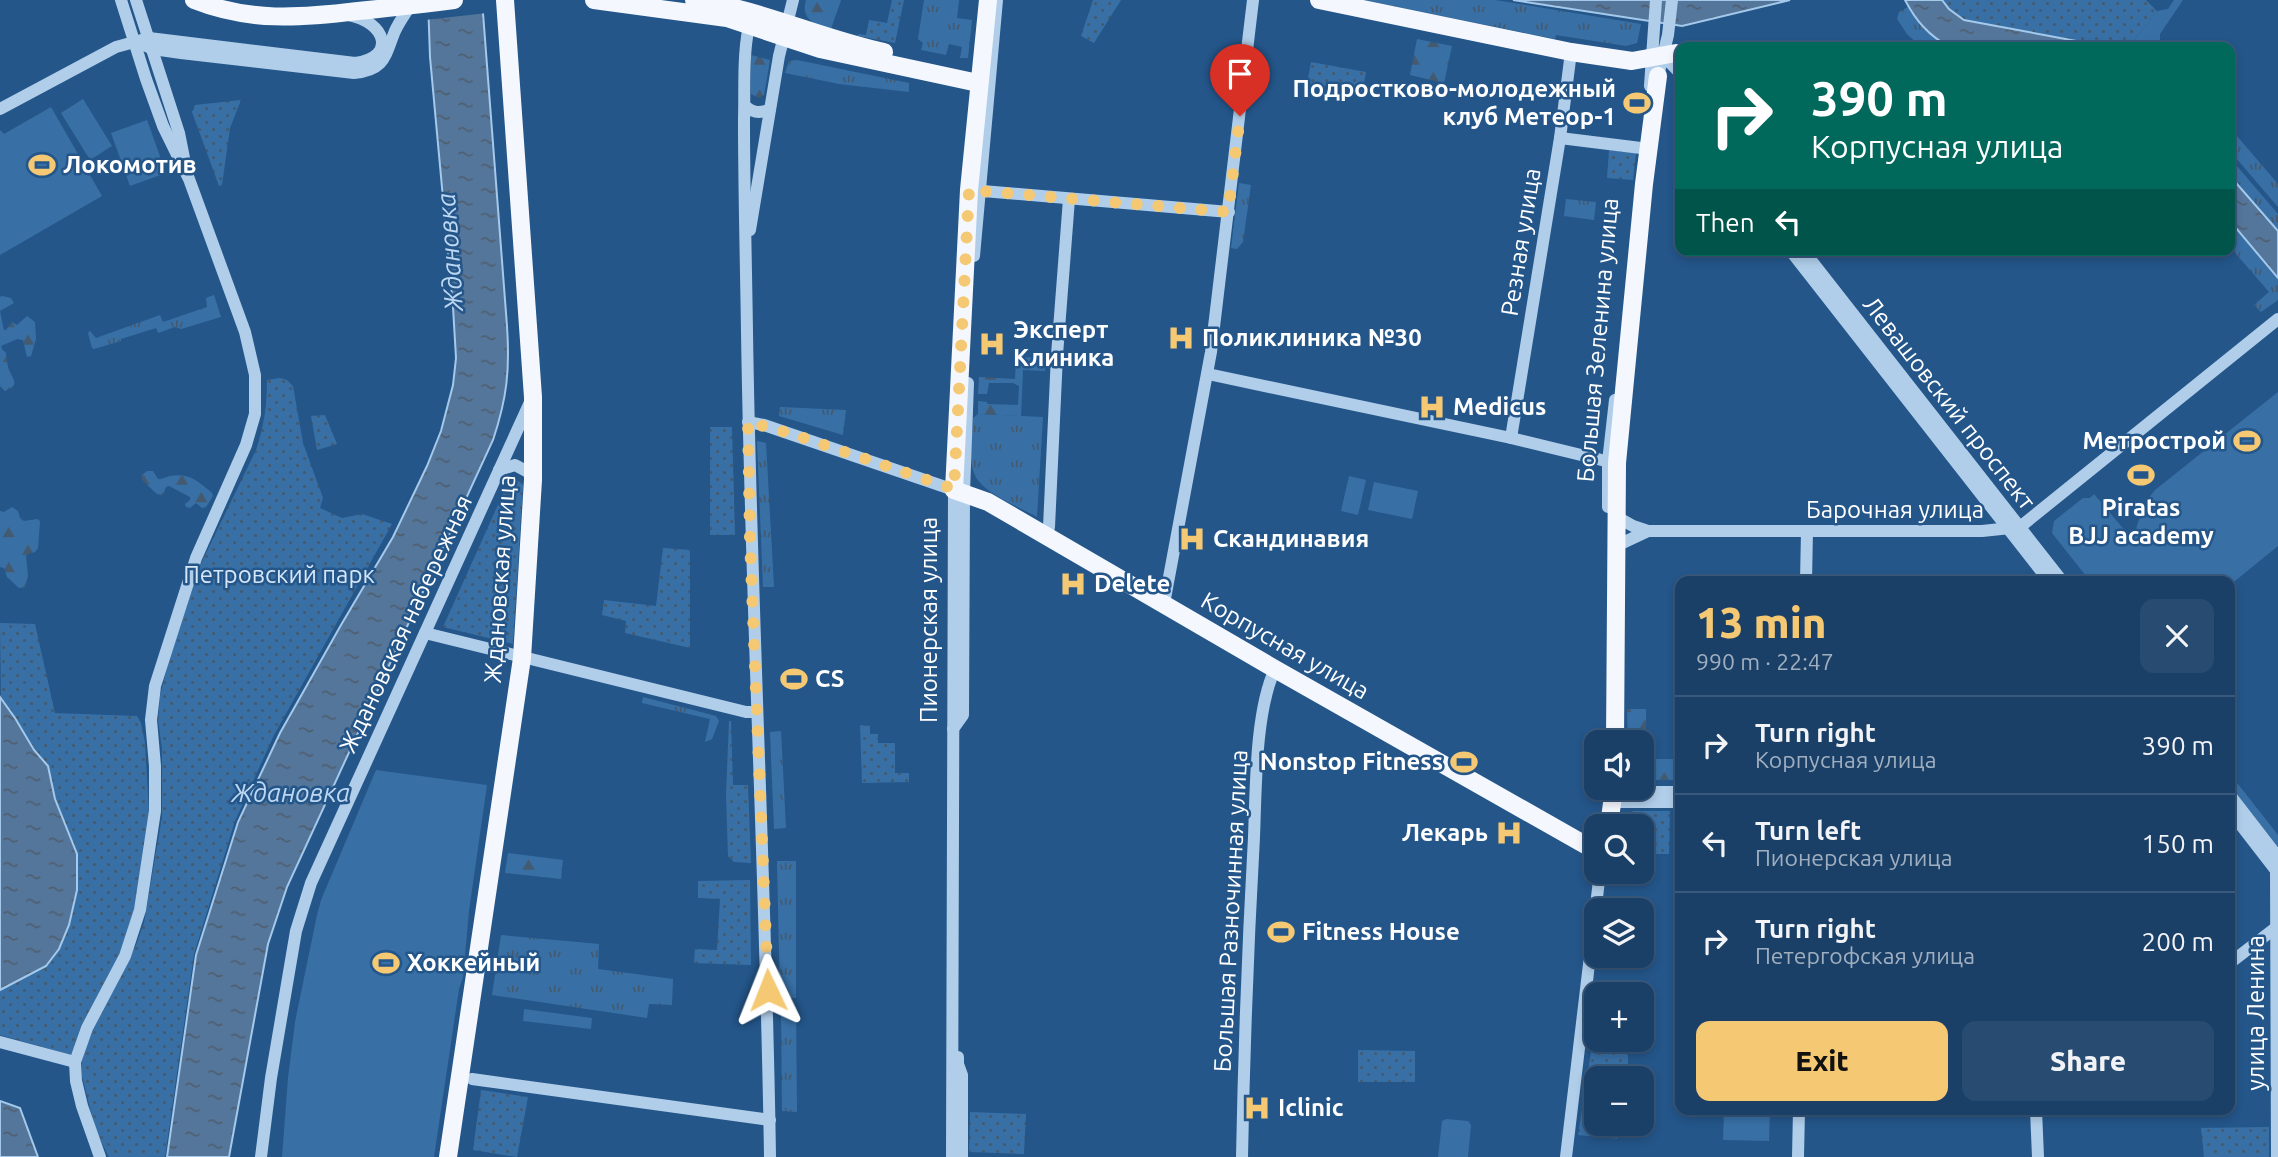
<!DOCTYPE html>
<html lang="en">
<head>
<meta charset="utf-8">
<style>
	:root { --surface:#1b4068; --page:#284b71; --text:#f1f3f6; --muted:#a0afc0; --line:#39597c; --accent:#f5c873 }
	body { margin:0; font-family:Ubuntu,sans-serif; background:var(--page); color:var(--text); height:100vh; display:flex; flex-direction:column; font-size:26px; white-space:nowrap }
	* { box-sizing:border-box; margin:0 }
	p { font-size:23px; color:var(--muted) }
	.icon { flex:none; width:38px; height:38px; fill:none; stroke:currentColor; stroke-width:2; stroke-linecap:round; stroke-linejoin:round }
	.map { position:relative; flex:1; overflow:hidden }
	.panel { position:absolute; left:1675px; top:576px; width:560px; height:539px; display:flex; flex-direction:column; background:var(--surface); border-radius:14px; box-shadow:0 4px 10px #0003,0 0 0 2px var(--line) }
	.panel>* { flex:none }
	.banner { position:absolute; left:1675px; top:42px; width:560px; height:214px; border-radius:14px; box-shadow:0 4px 10px #0003,0 0 0 2px var(--line); background:#00695c; color:#fff; overflow:hidden }
	.tools { position:absolute; left:1584px; top:730px; display:grid; gap:14px }
	.tools a { display:grid; place-items:center; width:70px; height:70px; border-radius:14px; background:var(--surface); box-shadow:0 4px 10px #0003,0 0 0 2px var(--line); font-size:35px }
	.pin { position:absolute; display:grid; place-items:center; width:60px; height:60px; color:#fff; margin:-72px -30px; border-radius:50% 50% 50% 0; rotate:-45deg; box-shadow:0 0 7px #0007 }
	.pin .icon { rotate:45deg }
	.me { position:absolute; width:77px; margin:-38px; rotate:358deg; stroke-linejoin:round; filter:drop-shadow(0 0 5px #0008) }
	.turn { display:flex; align-items:center; gap:24px; height:147px; padding:0 21px; font-size:32px }
	.turn .icon { width:91px; height:91px; stroke-width:2.5 }
	.turn b { display:block; font-size:49px; line-height:60px }
	.then { display:flex; align-items:center; height:66px; padding:0 21px; background:#0003; gap:14px; font-size:26px }
	.round { display:grid; place-items:center; flex:none; width:74px; height:74px; border-radius:14px; background:var(--page) }
	.head { display:flex; align-items:center; justify-content:space-between; height:119px; padding:0 21px }
	h1 { font-size:42px; font-weight:800; line-height:52px; color:var(--accent) }
	.primary-button { display:flex; gap:14px; margin-top:auto; padding:14px 21px }
	.primary-button a { flex:1; height:80px; border-radius:14px; background:var(--accent); color:#111; font-size:28px; font-weight:800; line-height:80px; text-align:center }
	.primary-button a+a { background:var(--page); color:var(--text) }
	ul { padding:0; list-style:none }
	li { display:flex; align-items:center; gap:21px; height:98px; padding:0 21px; border-top:2px solid var(--line) }
	li div { flex:1 }
	li b { display:block; font-size:26px }
	li em { font-style:normal }
	.map>svg:first-child { display:block }
	.grass { fill:url(#grass-tufts) }
	.forest { fill:url(#forest-firs) }
	.park { fill:url(#park-dots) }
	.pitch { fill:#3870a6 }
	.water { fill:url(#water-ripples); stroke:#a4c9eb; stroke-width:2 }
	.pier { fill:#24568a }
	.lines { fill:none; stroke-linecap:round; stroke-linejoin:round }
	.minor { stroke:#b0ceea; stroke-width:12 }
	.major { stroke:#f4f8fe; stroke-width:18 }
	.route { stroke:#f5c873; stroke-width:12; stroke-dasharray:0 21.6 }
	.labels { text-anchor:middle; stroke-width:5; stroke-linejoin:round; paint-order:stroke }
	.poi-label { font-size:24px; font-weight:bold; fill:#fff; stroke:#24568a; text-anchor:start }
	.street-label { font-size:24px; fill:#fff; stroke:#24568a }
	.park-label { font-size:24px; fill:#d5e6f8; stroke:#24568a }
	.water-label { font-size:26px; font-style:italic; fill:#bcd7f1; stroke:#24568a }
</style>
</head>
<body>
<div class="map">
<svg width="2278" height="1157" viewBox="0 0 2278 1157">
	<defs>
		<pattern id="grass-tufts" width="24" height="20" patternUnits="userSpaceOnUse" patternTransform="scale(1.75)"><rect width="24" height="20" fill="#3870a6"/><path d="M3 7l-1-3M5 7V3M7 7l1-3M15 17l-1-3M17 17v-4M19 17l1-3" fill="none" stroke="#445a70"/></pattern>
		<pattern id="forest-firs" width="22" height="20" patternUnits="userSpaceOnUse" patternTransform="scale(1.75)"><rect width="22" height="20" fill="#3870a6"/><path d="M5 1l3.5 6h-7zM16 11l3.5 6h-7z" fill="#445a70"/></pattern>
		<pattern id="park-dots" width="8" height="8" patternUnits="userSpaceOnUse" patternTransform="scale(1.75)"><rect width="8" height="8" fill="#3870a6"/><path d="M2 2h.1M6 6h.1" fill="none" stroke="#445a70" stroke-width="1.8" stroke-linecap="round"/></pattern>
		<pattern id="water-ripples" width="26" height="14" patternUnits="userSpaceOnUse" patternTransform="scale(1.75)"><rect width="26" height="14" fill="#54769b"/><path d="M2 4q2-2 4 0t4 0M15 11q2-2 4 0t4 0" fill="none" stroke="#505f70"/></pattern>
	</defs>
	<rect width="100%" height="100%" fill="#24568a"/>
	<g class="grass">
		<path d="M924 0H959L957 18 972 20 968 58H960L962 47 949 44 946 55 921 50 923 43 918 39Z"/>
		<path d="M1364 0H1495L1641 24 1637 43 1626 46 1556 35 1555 39Z"/>
		<path d="M2174 0H2183L2160 34V47L2130 46 2157 11 2168 9Z"/>
		<path d="M1908 7C1919 25 1933 38 1950 47H1921L1907 34 1897 19 1899 12Z"/>
		<path d="M797 60 909 83V92L839 84 785 73 789 61Z"/>
		<path d="M2230 128 2278 184V207L2230 151Z"/>
		<path d="M2230 158 2278 214V231L2230 176Z"/>
		<path d="M1239 183 1251 185 1243 242 1237 249 1231 248Z"/>
		<path d="M1566 199 1596 202 1594 220 1564 216Z"/>
		<path d="M2230 221 2278 278V300L2261 312 2254 305 2269 292 2230 247Z"/>
		<path d="M214 295 221 317 181 329 175 327 158 333 156 328 121 339V341L94 349 92 348 88 333 90 331 96 338 160 315 163 322 207 307 206 298Z"/>
		<path d="M780 407 846 410 843 435 779 416Z"/>
		<path d="M978 414 1043 417 1037 517C1020 507 981 493 974 473 968 458 973 434 973 418Z"/>
		<path d="M757 441 766 443 774 587H763Z"/>
		<path d="M643 697 716 716 719 721 712 739 705 742 710 719 642 703Z"/>
		<path d="M781 731 786 828 774 829 770 732Z"/>
		<path d="M2230 774 2278 835V847L2230 785Z"/>
		<path d="M777 861H796V998H780Z"/>
		<path d="M501 935 599 944 598 969 673 979 672 1005 649 1004 647 1018 492 995Z"/>
		<path d="M781 1007H796L797 1112 782 1111Z"/>
	</g>
	<g class="forest">
		<path d="M806 0H841L830 32C816 25 800 19 806 0Z"/>
		<path d="M1417 39 1452 46 1444 83 1410 75Z"/>
		<path d="M751 55 770 60 764 95 759 98 751 94Z"/>
		<path d="M2 296 11 298 14 303 0 311 4 330H6L12 322 17 325 27 316 35 322 36 339 31 356 27 357 23 340 17 339 1 346 2 349 6 353C7 359 7 366 10 372 15 382 18 386 5 391L0 386V297Z"/>
		<path d="M1016 357 1046 358 1045 371 1023 370 1021 416 978 414V401L987 402V404L1018 405 1019 386 1013 383H989L987 394H978L979 377 1015 379Z"/>
		<path d="M147 471H153L158 479C162 479 166 477 170 476 190 473 196 480 212 493L213 496 206 507 202 508 196 503 190 508 186 507 185 504 190 500V497L169 486 166 487 163 495 157 494 142 480V475Z"/>
		<path d="M12 507 18 511 20 518 24 521 37 519 40 521 38 548 35 552 26 555 28 576 25 587 19 588 7 577 4 568 0 567V511L4 512Z"/>
		<path d="M1627 709H1646V759H1680V780H1642V742H1628Z"/>
		<path d="M508 853 563 860 561 879 505 873Z"/>
	</g>
	<g class="park">
		<path d="M892 0H904L895 43 858 36V34L866 35 869 20 887 23Z"/>
		<path d="M1093 0H1121L1094 43 1081 36Z"/>
		<path d="M1942 0H2146L2157 11 2129 47H2095L2087 43 1964 20 1949 9Z"/>
		<path d="M1311 62 1366 72 1362 93 1307 83Z"/>
		<path d="M241 100 230 128 222 185 219 186 192 112 195 105Z"/>
		<path d="M1609 150 1636 153 1633 180 1607 178Z"/>
		<path d="M280 378 287 380 293 386 303 443 323 498 320 508 342 518 362 514 392 524 274 735 235 821 194 954 165 1157H109L96 1131 89 1104 82 1076V1061L88 1035 98 1013 136 945 144 923 162 817V749L158 720 160 696 170 656 195 576 256 450C264 426 267 406 267 380Z"/>
		<path d="M325 415 337 444 317 450 311 416Z"/>
		<path d="M710 427H732L735 535H710Z"/>
		<path d="M515 478 523 485 513 644 443 627 506 487 510 480Z"/>
		<path d="M663 548 690 550V648L625 633 626 621 602 615 604 600 656 606Z"/>
		<path d="M0 623 35 624 55 713 137 716 141 723 145 743 149 813 134 916 129 936 81 1026 71 1055 0 1035V990L46 966 59 949 77 854 55 799 48 766 34 750 15 718 1 701Z"/>
		<path d="M729 721H731L733 785H748L751 863 734 862 728 856 726 795Z"/>
		<path d="M860 725 870 726V734H878V743H895V773H909V782L862 783Z"/>
		<path d="M1633 811H1670L1669 854H1642V826H1617Z"/>
		<path d="M750 880 751 965 694 963 695 949 717 950 720 899 698 898V881Z"/>
		<path d="M1358 1050 1415 1051V1082H1358Z"/>
		<path d="M1591 1052 1628 1054V1078H1596V1124H1642V1092L1648 1112 1647 1137 1618 1135 1617 1139 1578 1135Z"/>
		<path d="M481 1090 528 1097 517 1157 473 1150Z"/>
		<path d="M970 1112 1026 1114 1024 1154 969 1152Z"/>
		<path d="M2269 1127V1157H2204L2201 1128Z"/>
	</g>
	<g class="pitch">
		<path d="M83 99 112 146 90 160 61 113Z"/>
		<path d="M51 107 102 196 0 255V130L4 134Z"/>
		<path d="M147 120 166 173 130 186 111 133Z"/>
		<path d="M2278 392V546L2230 585V581H2090L2052 533 2054 521 2083 498H2090L2094 494 2127 533 2135 532 2144 504 2155 490Z"/>
		<path d="M1349 476 1366 480 1358 515 1341 511Z"/>
		<path d="M1374 482 1418 491 1412 519 1368 510Z"/>
		<path d="M376 770 487 785 469 911 463 977 459 989 434 1157H282L288 1078 295 1022 317 915 321 900Z"/>
		<path d="M524 1009 592 1018 591 1029 523 1021Z"/>
		<path d="M1724 1110H1770L1769 1141 1723 1140Z"/>
		<path d="M1446 1119 1468 1121 1471 1125 1468 1157H1438L1442 1121Z"/>
	</g>
	<g class="water">
		<path d="M428 0H482L507 326C510 370 507 398 493 440L287 887 268 944 229 1157H167L196 955 238 822 280 733 341 625 393 537 427 466 441 431 453 385 456 358 453 307 430 57Z"/>
		<path d="M1513 0H1790L1682 26Z"/>
		<path d="M1905 0H1942L1949 9 1964 20 2087 43 2095 47H1950C1929 36 1916 21 1905 0Z"/>
		<path d="M2230 176 2278 231V278L2230 221Z"/>
		<path d="M0 697 15 718 34 750 48 766 55 799 77 854V890L69 925 59 949 46 966 0 990Z"/>
		<path d="M0 1101 20 1108 38 1157H0Z"/>
	</g>
	<path class="pier" d="M424 0H485L487 13 425 20Z"/>
	<g class="lines">
		<g class="minor">
			<path d="M136 0 179 133 184 158"/>
			<path d="M751 17C742 51 745 85 744 120 744 191 746 261 747 332 751 607 766 882 770 1157"/>
			<path d="M135 41 153 49 181 53 354 73C386 70 385 55 395 31 399 22 405 14 410 6"/>
			<path d="M1660 52 1680 73"/>
			<path d="M1658 76 1668 35 1672 0"/>
			<path d="M1650 86 1656 0"/>
			<path d="M745 106C753 113 760 114 770 109"/>
			<path d="M0 109 116 47 149 38 355 63C398 57 385 22 349 15"/>
			<path d="M1560 138 1649 149"/>
			<path d="M971 190 1229 212"/>
			<path d="M750 230 779 56 793 0"/>
			<path d="M1790 250 2049 581"/>
			<path d="M1803 250 2062 581"/>
			<path d="M974 256 997 0"/>
			<path d="M1208 374 1511 438 1614 463"/>
			<path d="M748 422 764 425 954 490 952 1157"/>
			<path d="M1511 438 1560 138 1571 52"/>
			<path d="M499 470 515 465 528 472 533 480"/>
			<path d="M1608 507V462L1615 400"/>
			<path d="M1617 517 1633 526 1648 531H1982L2020 527 2278 319"/>
			<path d="M1046 536 1049 527 1057 355 1069 199"/>
			<path d="M1616 546 1648 531"/>
			<path d="M1806 581 1807 531"/>
			<path d="M1164 604 1211 352 1253 0"/>
			<path d="M425 633 746 712H757"/>
			<path d="M953 729 963 715 964 493 968 383"/>
			<path d="M1613 792H1680"/>
			<path d="M2230 795 2278 857"/>
			<path d="M1612 802H1680"/>
			<path d="M2230 811 2278 873"/>
			<path d="M2276 870 2277 1157"/>
			<path d="M2230 963 2278 926"/>
			<path d="M0 1042 75 1062"/>
			<path d="M958 1057V1064L962 1075V1157"/>
			<path d="M472 1079 770 1120"/>
			<path d="M2036 1110 2038 1157"/>
			<path d="M100 1157 82 1106 76 1081 75 1062 87 1028 125 956 140 910 155 811V766L151 720 155 686 196 558 246 445 255 414V375L245 332 189 179 163 126 146 79 121 0"/>
			<path d="M261 1157 271 1078 296 931 311 883 531 400"/>
			<path d="M1242 1157C1244 1050 1248 944 1254 837 1256 789 1255 712 1275 669"/>
			<path d="M1566 1157 1600 872"/>
			<path d="M1798 1157 1799 1110"/>
		</g>
		<g class="major">
			<path d="M194 0C249 22 300 18 358 11 390 8 422 4 454 0"/>
			<path d="M594 0 727 18 820 49 978 83"/>
			<path d="M694 0C760 9 819 38 884 52"/>
			<path d="M988 0 969 190 954 490 988 502 1275 669 1596 851"/>
			<path d="M1319 0 1571 52 1632 61 1676 53"/>
			<path d="M1615 742 1617 463 1644 184 1658 76"/>
			<path d="M1609 826 1614 788"/>
			<path d="M448 1157 522 658 533 480V397L505 0"/>
		</g>
	</g>
	<g class="lines">
		<path class="route" d="M768 990 750 541 748 422 789 433 954 489 969 190 1228 212 1240 116"/>
	</g>
	<defs>
		<symbol id="stadium-bare" viewBox="-9 -9 18 18"><path d="M0-5a6.5 5 0 1 0 0 10a6.5 5 0 1 0 0-10ZM-3.5-1.8h7v3.6h-7Z" fill="#f5c873" stroke="#24568a" stroke-width="2.5" paint-order="stroke"/></symbol>
		<symbol id="hospital-bare" viewBox="-9 -9 18 18"><path d="M-5-5h3v3.5h4V-5h3V5h-3V1.5h-4V5h-3Z" fill="#f5c873" stroke="#24568a" stroke-width="2.5" paint-order="stroke"/></symbol>
	</defs>
	<g fill-rule="evenodd">
		<use href="#stadium-bare" x="1618" y="84" width="38" height="38"/>
		<use href="#stadium-bare" x="23" y="146" width="38" height="38"/>
		<use href="#hospital-bare" x="1162" y="319" width="38" height="38"/>
		<use href="#hospital-bare" x="973" y="325" width="38" height="38"/>
		<use href="#hospital-bare" x="1413" y="388" width="38" height="38"/>
		<use href="#stadium-bare" x="2228" y="422" width="38" height="38"/>
		<use href="#stadium-bare" x="2122" y="456" width="38" height="38"/>
		<use href="#hospital-bare" x="1173" y="520" width="38" height="38"/>
		<use href="#hospital-bare" x="1054" y="565" width="38" height="38"/>
		<use href="#stadium-bare" x="775" y="660" width="38" height="38"/>
		<use href="#stadium-bare" x="1445" y="743" width="38" height="38"/>
		<use href="#hospital-bare" x="1490" y="814" width="38" height="38"/>
		<use href="#stadium-bare" x="1262" y="913" width="38" height="38"/>
		<use href="#stadium-bare" x="367" y="944" width="38" height="38"/>
		<use href="#hospital-bare" x="1238" y="1089" width="38" height="38"/>
	</g>
	<g class="labels">
		<g class="poi-label">
			<text x="1616" y="97" text-anchor="end">Подростково-молодежный<tspan x="1616" dy="28">клуб Метеор-1</tspan></text>
			<text x="63" y="173">Локомотив</text>
			<text x="1013" y="338">Эксперт<tspan x="1013" dy="28">Клиника</tspan></text>
			<text x="1202" y="346">Поликлиника №30</text>
			<text x="1453" y="415">Medicus</text>
			<text x="2226" y="449" text-anchor="end">Метрострой</text>
			<text x="2141" y="516" text-anchor="middle">Piratas<tspan x="2141" dy="28">BJJ academy</tspan></text>
			<text x="1213" y="547">Скандинавия</text>
			<text x="1094" y="592">Delete</text>
			<text x="815" y="687">CS</text>
			<text x="1443" y="770" text-anchor="end">Nonstop Fitness</text>
			<text x="1488" y="841" text-anchor="end">Лекарь</text>
			<text x="1302" y="940">Fitness House</text>
			<text x="407" y="971">Хоккейный</text>
			<text x="1278" y="1116">Iclinic</text>
		</g>
		<g class="street-label">
			<text transform="translate(1521 242) rotate(-81)" y="8">Резная улица</text>
			<text transform="translate(1598 340) rotate(-85)" y="8">Большая Зеленина улица</text>
			<text transform="translate(1949 403) rotate(52)" y="8">Левашовский проспект</text>
			<text x="1895" y="518">Барочная улица</text>
			<text transform="translate(500 579) rotate(-86)" y="8">Ждановская улица</text>
			<text transform="translate(929 620) rotate(-90)" y="8">Пионерская улица</text>
			<text transform="translate(406 624) rotate(-65)" y="8">Ждановская набережная</text>
			<text transform="translate(1285 646) rotate(30)" y="8">Корпусная улица</text>
			<text transform="translate(1231 911) rotate(-87)" y="8">Большая Разночинная улица</text>
			<text transform="translate(2256 1013) rotate(-90)" y="8">улица Ленина</text>
		</g>
		<g class="park-label">
			<text x="279" y="583">Петровский парк</text>
		</g>
		<g class="water-label">
			<text transform="translate(450 252) rotate(-94)" y="9">Ждановка</text>
			<text x="291" y="802">Ждановка</text>
		</g>
	</g>
</svg>
<div class="tools">
<a><svg class="icon" aria-label="sound" viewBox="0 0 24 24"><path d="M4 9h4l5-4v14l-5-4H4zM17 9q2 3 0 6"/></svg></a>
<a><svg class="icon" aria-label="search" viewBox="0 0 24 24"><circle cx="10" cy="10" r="6"/><path d="M15 15l6 6"/></svg></a>
<a><svg class="icon" aria-label="layers" viewBox="0 0 24 24"><path d="M12 4l9 5-9 5-9-5zM3 14l9 5 9-5"/></svg></a>
<a>+</a>
<a>−</a>
</div>
<div class="pin" style="left:1240px;top:116px;background:#d93025"><svg class="icon" aria-label="arrive" viewBox="0 0 24 24"><path d="M6 21V4h12l-3 4 3 4H6"/></svg></div>
<svg class="me" style="left:768px;top:990px" viewBox="-20 -20 40 40"><path d="M0-17L14 15 0 8-14 15z" fill="#f5c873" stroke="#fff" stroke-width="4"/></svg>
<div class="banner">
<div class="turn"><svg class="icon" aria-label="right" viewBox="0 0 24 24"><path d="M7 20v-9h11M14 6l5 5-5 5"/></svg><div><b>390 m</b>Корпусная улица</div></div>
<div class="then">Then<svg class="icon" aria-label="left" viewBox="0 0 24 24"><path d="M17 20v-9H6M10 6l-5 5 5 5"/></svg></div>
</div>
<section class="panel">
<div class="head"><div><h1>13 min</h1><p>990 m · 22:47</p></div><a class="round"><svg class="icon" aria-label="close" viewBox="0 0 24 24"><path d="M6 6l12 12M18 6L6 18"/></svg></a></div>
<ul>
<li><svg class="icon" aria-label="right" viewBox="0 0 24 24"><path d="M7 20v-9h11M14 6l5 5-5 5"/></svg><div><b>Turn right</b><p>Корпусная улица</p></div><em>390 m</em></li>
<li><svg class="icon" aria-label="left" viewBox="0 0 24 24"><path d="M17 20v-9H6M10 6l-5 5 5 5"/></svg><div><b>Turn left</b><p>Пионерская улица</p></div><em>150 m</em></li>
<li><svg class="icon" aria-label="right" viewBox="0 0 24 24"><path d="M7 20v-9h11M14 6l5 5-5 5"/></svg><div><b>Turn right</b><p>Петергофская улица</p></div><em>200 m</em></li>
</ul>
<div class="primary-button"><a>Exit</a><a>Share</a></div>
</section>
</div>
</body>
</html>
